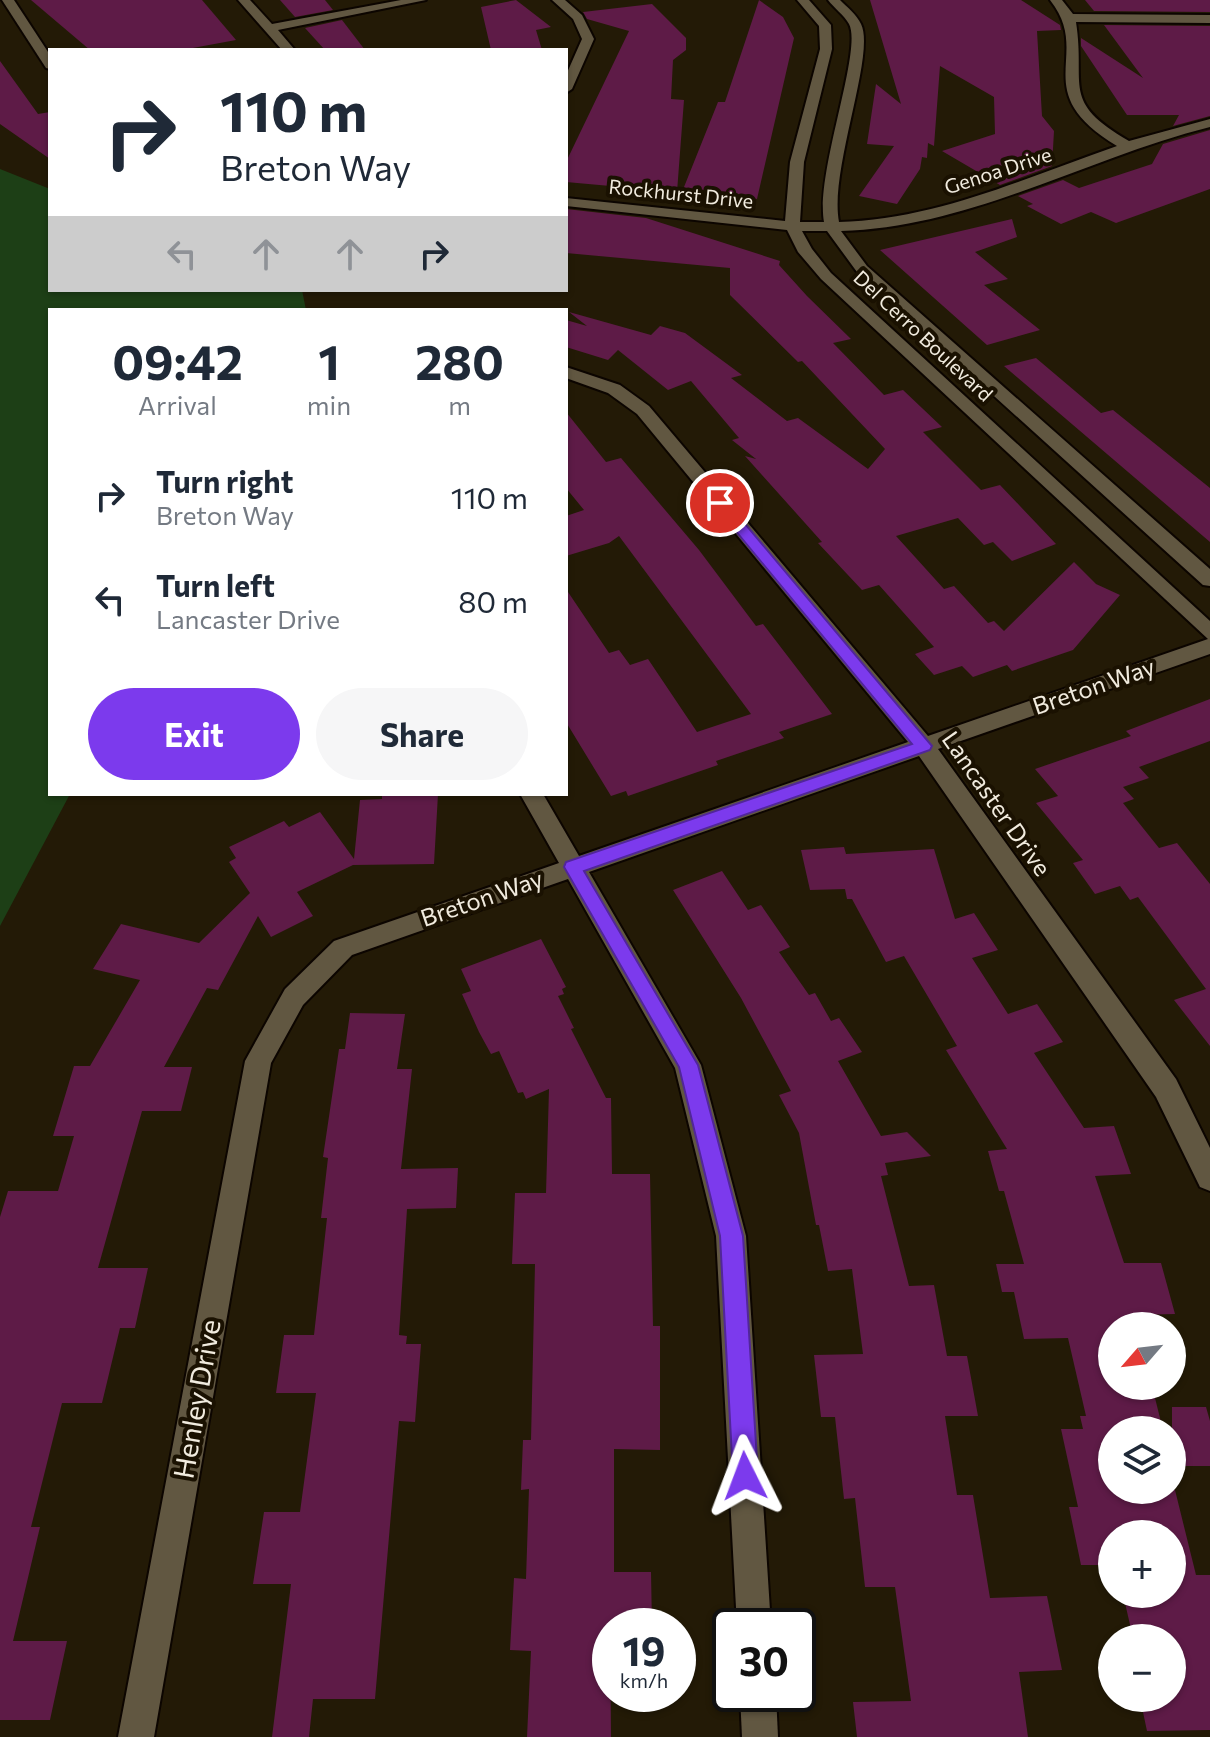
<!DOCTYPE html>
<html lang="en">
<head>
<meta charset="utf-8">
<style>
	:root { --surface:#fff; --page:#f6f6f7; --text:#1f2937; --muted:#747a83; --accent:#7c3aed }
	body { margin:0; font-family:Commissioner,sans-serif; background:var(--page); color:var(--text); height:100vh; display:flex; flex-direction:column; font-size:30px; white-space:nowrap }
	* { box-sizing:border-box; margin:0 }
	p { font-size:26px; color:var(--muted) }
	.icon { flex:none; width:44px; height:44px; fill:none; stroke:currentColor; stroke-width:2; stroke-linecap:round; stroke-linejoin:round }
	.map { position:relative; flex:1; overflow:hidden }
	.drawer { position:absolute; left:48px; top:308px; width:520px; height:488px; display:flex; flex-direction:column; background:var(--surface); border-radius:0px; box-shadow:0 2px 6px #0004 }
	.drawer>* { flex:none }
	.guide { position:absolute; left:48px; top:48px; width:520px; height:244px; border-radius:0px; box-shadow:0 2px 6px #0004; background:#fff; color:var(--text); overflow:hidden }
	.needle { width:52px; rotate:242deg }
	.fabs { position:absolute; left:1098px; top:1312px; display:grid; gap:16px }
	.fabs a { display:grid; place-items:center; width:88px; height:88px; border-radius:50%; background:var(--surface); box-shadow:0 2px 6px #0004; font-size:40px }
	.speed { position:absolute; left:592px; top:1608px; display:flex; gap:16px; font-size:40px; font-weight:700; text-align:center }
	.speed>* { display:grid; place-content:center; width:104px; height:104px; border-radius:50%; background:var(--surface); box-shadow:0 2px 6px #0004; line-height:1 }
	.speed small { font-size:20px; font-weight:400 }
	.speed .limit { border:4px solid #111; border-radius:12px; background:#fff; color:#111 }
	.pin { position:absolute; display:grid; place-items:center; width:68px; height:68px; color:#fff; margin:-34px; border:4px solid #fff; border-radius:50%; box-shadow:0 2px 8px #0007 }
	.me { position:absolute; width:88px; margin:-44px; rotate:357deg; stroke-linejoin:round; filter:drop-shadow(0 0 6px #0008) }
	.turn { display:flex; align-items:center; gap:28px; height:168px; padding:0 40px; font-size:36px }
	.turn .icon { width:104px; height:104px; stroke-width:2.5 }
	.turn b { display:block; font-size:56px; line-height:68px }
	.lanes { display:flex; align-items:center; height:76px; padding:0 40px; background:#0003; justify-content:center; gap:40px; direction:ltr }
	.lanes .off { opacity:.35 }
	.eta { display:flex; justify-content:space-evenly; align-items:center; height:136px; text-align:center }
	.eta b { font-size:48px; font-weight:700; line-height:56px }
	.cta { display:flex; gap:16px; margin-top:auto; padding:16px 40px }
	.cta a { flex:1; height:92px; border-radius:48px; background:var(--accent); color:#fff; font-size:32px; font-weight:700; line-height:92px; text-align:center }
	.cta a+a { background:var(--page); color:var(--text) }
	ul { padding:0; list-style:none }
	li { display:flex; align-items:center; gap:24px; height:104px; padding:0 40px }
	li div { flex:1 }
	li b { display:block; font-size:30px }
	li em { font-style:normal }
	.map>svg:first-child { display:block }
	.green { fill:#1d3f16 }
	.building { fill:#5e1b47 }
	.lines { fill:none; stroke-linecap:round; stroke-linejoin:round }
	.minor-casing { stroke:#0c0500; stroke-width:4 }
	.minor { fill:#615741; fill-rule:evenodd }
	.route { fill:#7c3aed; stroke:#51269a; stroke-width:2 }
	.labels { text-anchor:middle; stroke-width:8; stroke-linejoin:round; paint-order:stroke }
	.far-street-label { font-size:20px; fill:#f1ebde; stroke:#1a1101 }
	.street-label { font-size:24px; fill:#f1ebde; stroke:#1a1101 }
	.near-street-label { font-size:28px; fill:#f1ebde; stroke:#1a1101 }
</style>
</head>
<body>
<div class="map">
<svg width="1210" height="1737" viewBox="0 0 1210 1737">
	<rect width="100%" height="100%" fill="#231a06"/>
	<path class="green" d="M0 169 50 189V290H302L306 310H50V794H70L0 926Z"/>
	<g class="building">
		<path d="M31 0H202L236 40 182 50H90Z"/>
		<path d="M280 0H325L333 10 295 17Z"/>
		<path d="M516 0 551 27 536 30 542 50H491L481 7Z"/>
		<path d="M759 0 783 17 794 38 757 199 682 192 718 102H725Z"/>
		<path d="M870 0H1021L1060 25 1061 30 1037 31 1042 116 1054 131 1052 166 1000 185 942 151 995 134 994 97 940 66 934 146 928 143 927 158 922 157 920 169 897 204 859 196 894 146 867 144 876 84 901 104Z"/>
		<path d="M1085 0H1210V12L1094 11Z"/>
		<path d="M652 4 686 38V50L673 60 671 99 684 100 677 192 566 182V162L629 31 587 19 583 12Z"/>
		<path d="M342 20 365 50H325L305 28Z"/>
		<path d="M1104 25 1210 26V116L1173 126 1179 115H1127L1081 46V38L1143 78Z"/>
		<path d="M0 61 38 114 50 112V159L0 124Z"/>
		<path d="M1210 130V189L1116 223 1091 212 1061 224 1027 206 1033 204 1018 196 1063 180 1079 188 1152 164 1163 144Z"/>
		<path d="M566 209 646 218 780 261 779 265 807 296 851 339 833 343 884 395 903 390 942 427 923 432 981 490 1000 485 1056 544 1012 561 993 542 984 545 958 518 896 536 944 589 954 586 988 623 994 621 1004 631 1074 562 1096 584 1120 595 1073 650 1012 671 1007 665 973 677 962 666 934 675 915 654 934 647 879 585 862 590 818 543 822 542 745 456 756 459 732 440 739 438 691 381 668 390 618 350 608 360 566 347V320L587 326 569 312 651 335 660 326 685 333 742 375 731 378 787 421 798 418 868 469 885 449 802 361 798 362 730 295V268L566 253Z"/>
		<path d="M1012 219 1017 237 975 252 1008 279 984 285 1040 330 987 345 880 250Z"/>
		<path d="M1036 358 1101 413 1113 410 1210 488V542L1004 366Z"/>
		<path d="M566 412 606 462 621 458 699 550 756 626 763 624 832 714 779 732 784 738 716 761 718 765 628 796 626 791 611 796 566 722V589L609 653 619 650 630 665 648 659 697 732 751 714 619 536 609 543 566 556V516L584 510 566 488Z"/>
		<path d="M1210 699V741L1139 767 1149 778 1123 787 1134 799 1123 803 1159 848 1177 843 1210 884V1046L1174 1000 1206 989 1138 897 1130 900 1120 886 1095 894 1073 863 1083 860 1036 803 1058 796 1035 769 1131 736 1126 731Z"/>
		<path d="M382 794H438L434 864 353 865 297 892 313 916 271 937 258 916 218 990 207 988 164 1067H192L181 1111H142L98 1268H148L135 1328H120L102 1403H62L31 1527H40L13 1641H67L50 1720H0V1217L8 1191H58L74 1136H53L74 1066H90L140 980 93 969 121 924 199 943 250 893 229 862 236 858 229 847 284 821 289 827 320 812 354 859 360 800 382 799Z"/>
		<path d="M844 847 846 854 934 849 955 919 974 913 998 950 972 958 1008 1014 1037 1004 1063 1042 1034 1053 1084 1128 1114 1126 1131 1174 1095 1176 1124 1263H1161L1175 1314 1133 1315 1136 1326H1112V1386H1152L1163 1430H1112V1490H1175L1196 1575H1210V1730L1147 1731 1140 1698H1172V1638H1133L1123 1594H1172V1534H1112V1565H1081L1069 1507H1078L1061 1429H1083L1080 1416H1086L1068 1338 1024 1339 1014 1292H1002L996 1264H1024L1004 1191H999L988 1151 1007 1149 946 1050 957 1046 904 956 886 962 852 899H847L845 889 810 890 801 850Z"/>
		<path d="M722 871 748 910 761 905 790 947 779 952 809 995 815 993 831 1021 839 1018 862 1052 838 1061 881 1136 907 1132 931 1156 885 1163 888 1175 881 1176 909 1286 934 1285 947 1356H967L978 1416H945L957 1495H973L990 1598 1047 1596 1062 1670 1019 1672 1028 1737H857L853 1702 911 1701 895 1587H865L855 1498 844 1499 835 1417H821L814 1355 863 1354 852 1269 828 1271 819 1225H816L799 1133 779 1095 791 1091 741 998 673 890Z"/>
		<path d="M541 939 566 987 562 989 564 994 558 996 574 1028 571 1029 606 1098H611L612 1174H650L653 1326H660V1450L614 1449V1572H651L652 1626H610L611 1737H527L531 1651 510 1650 514 1578 526 1579 529 1489 521 1490 523 1440H531L535 1264H512L515 1193H546L549 1089 526 1099 523 1092 518 1093 499 1051 491 1054 479 1032 462 994 471 991 461 969Z"/>
		<path d="M350 1013 405 1014 397 1069H412L401 1169 458 1168 456 1208 407 1209 399 1335 407 1336 406 1344H421L415 1422 399 1421 375 1699H313L309 1737H272L291 1584H253L264 1512H300L316 1393H276L284 1335H314L327 1218H321L328 1158 323 1157 339 1049H345Z"/>
		<path d="M1172 1407H1206L1210 1421V1466H1172Z"/>
	</g>
	<g class="lines">
		<defs>
			<g id="minor">
				<path d="M2 0H14L50 55V69L46 68Z"/>
				<path d="M238 0H250L272 24 401 0H426L278 30 295 50H282Z"/>
				<path d="M552 0H565L582 15 594 39 572 89 566 93V75L582 39 573 19Z"/>
				<path d="M797 0H809L831 25 832 49 804 162 800 222H824C815 173 863 50 849 24 844 15 834 8 828 0H840C847 7 857 15 861 24 876 54 829 170 839 222 936 220 1027 177 1117 146 1025 91 1094 55 1050 0H1062L1073 14 1210 15V23L1076 22C1086 87 1060 101 1129 141L1210 119V127C1089 157 970 228 841 231L867 266 1210 569V586L1203 585 857 272 827 231H802L812 249 831 273 1210 621V654L938 749 1176 1079 1210 1148V1191L1200 1187 1156 1097 919 756 589 872 701 1065 746 1236 771 1626H737L716 1236 675 1068 568 879 352 955 303 1005 271 1063 154 1737H118L245 1061 285 989 334 941 559 863 520 794H543L579 856 908 742 637 414 608 393 566 378V367L620 385 649 406 928 736 1208 639 821 279 798 252 787 230 566 206V198L785 221 790 162 820 49 819 26Z"/>
				<path d="M740 1694H776L778 1737H742Z"/>
			</g>
		</defs>
		<use href="#minor" class="minor-casing"/>
		<use href="#minor" class="minor"/>
	</g>
	<path class="route" d="M715 500H725L932 746 930 750 584 871 698 1065 743 1236 758 1476 754 1485 745 1488 737 1485 733 1476 720 1236 679 1067 564 867 566 862 912 744 715 506Z"/>
	<g class="labels">
		<g class="far-street-label">
			<text transform="translate(998 171) rotate(-18)" y="7">Genoa Drive</text>
			<text transform="translate(681 194) rotate(6)" y="7">Rockhurst Drive</text>
			<text transform="translate(923 336) rotate(43)" y="7">Del Cerro Boulevard</text>
		</g>
		<g class="street-label">
			<text transform="translate(1094 687) rotate(-19)" y="8">Breton Way</text>
			<text transform="translate(996 804) rotate(55)" y="8">Lancaster Drive</text>
			<text transform="translate(482 899) rotate(-19)" y="8">Breton Way</text>
		</g>
		<g class="near-street-label">
			<text transform="translate(197 1399) rotate(-80)" y="10">Henley Drive</text>
		</g>
	</g>
</svg>
<div class="fabs">
<a><svg class="needle" viewBox="-14 -14 28 28"><path d="M0-13l5 13h-10z" fill="#e53935"/><path d="M0 13l5-13h-10z" fill="#747a83"/></svg></a>
<a><svg class="icon" aria-label="layers" viewBox="0 0 24 24"><path d="M12 4l9 5-9 5-9-5zM3 14l9 5 9-5"/></svg></a>
<a>+</a>
<a>−</a>
</div>
<div class="speed"><div>19<small>km/h</small></div><div class="limit">30</div></div>
<div class="pin" style="left:720px;top:503px;background:#d93025"><svg class="icon" aria-label="arrive" viewBox="0 0 24 24"><path d="M6 21V4h12l-3 4 3 4H6"/></svg></div>
<svg class="me" style="left:745px;top:1476px" viewBox="-20 -20 40 40"><path d="M0-17L14 15 0 8-14 15z" fill="#7c3aed" stroke="#fff" stroke-width="4"/></svg>
<div class="guide">
<div class="turn"><svg class="icon" aria-label="right" viewBox="0 0 24 24"><path d="M7 20v-9h11M14 6l5 5-5 5"/></svg><div><b>110 m</b>Breton Way</div></div>
<div class="lanes"><svg class="icon off" aria-label="left" viewBox="0 0 24 24"><path d="M17 20v-9H6M10 6l-5 5 5 5"/></svg><svg class="icon off" aria-label="ahead" viewBox="0 0 24 24"><path d="M12 20V5M6 11l6-6 6 6"/></svg><svg class="icon off" aria-label="ahead" viewBox="0 0 24 24"><path d="M12 20V5M6 11l6-6 6 6"/></svg><svg class="icon" aria-label="right" viewBox="0 0 24 24"><path d="M7 20v-9h11M14 6l5 5-5 5"/></svg></div>
</div>
<section class="drawer">
<div class="eta">
<div><b>09:42</b><p>Arrival</p></div>
<div><b>1</b><p>min</p></div>
<div><b>280</b><p>m</p></div>
</div>
<ul>
<li><svg class="icon" aria-label="right" viewBox="0 0 24 24"><path d="M7 20v-9h11M14 6l5 5-5 5"/></svg><div><b>Turn right</b><p>Breton Way</p></div><em>110 m</em></li>
<li><svg class="icon" aria-label="left" viewBox="0 0 24 24"><path d="M17 20v-9H6M10 6l-5 5 5 5"/></svg><div><b>Turn left</b><p>Lancaster Drive</p></div><em>80 m</em></li>
</ul>
<div class="cta"><a>Exit</a><a>Share</a></div>
</section>
</div>
</body>
</html>
